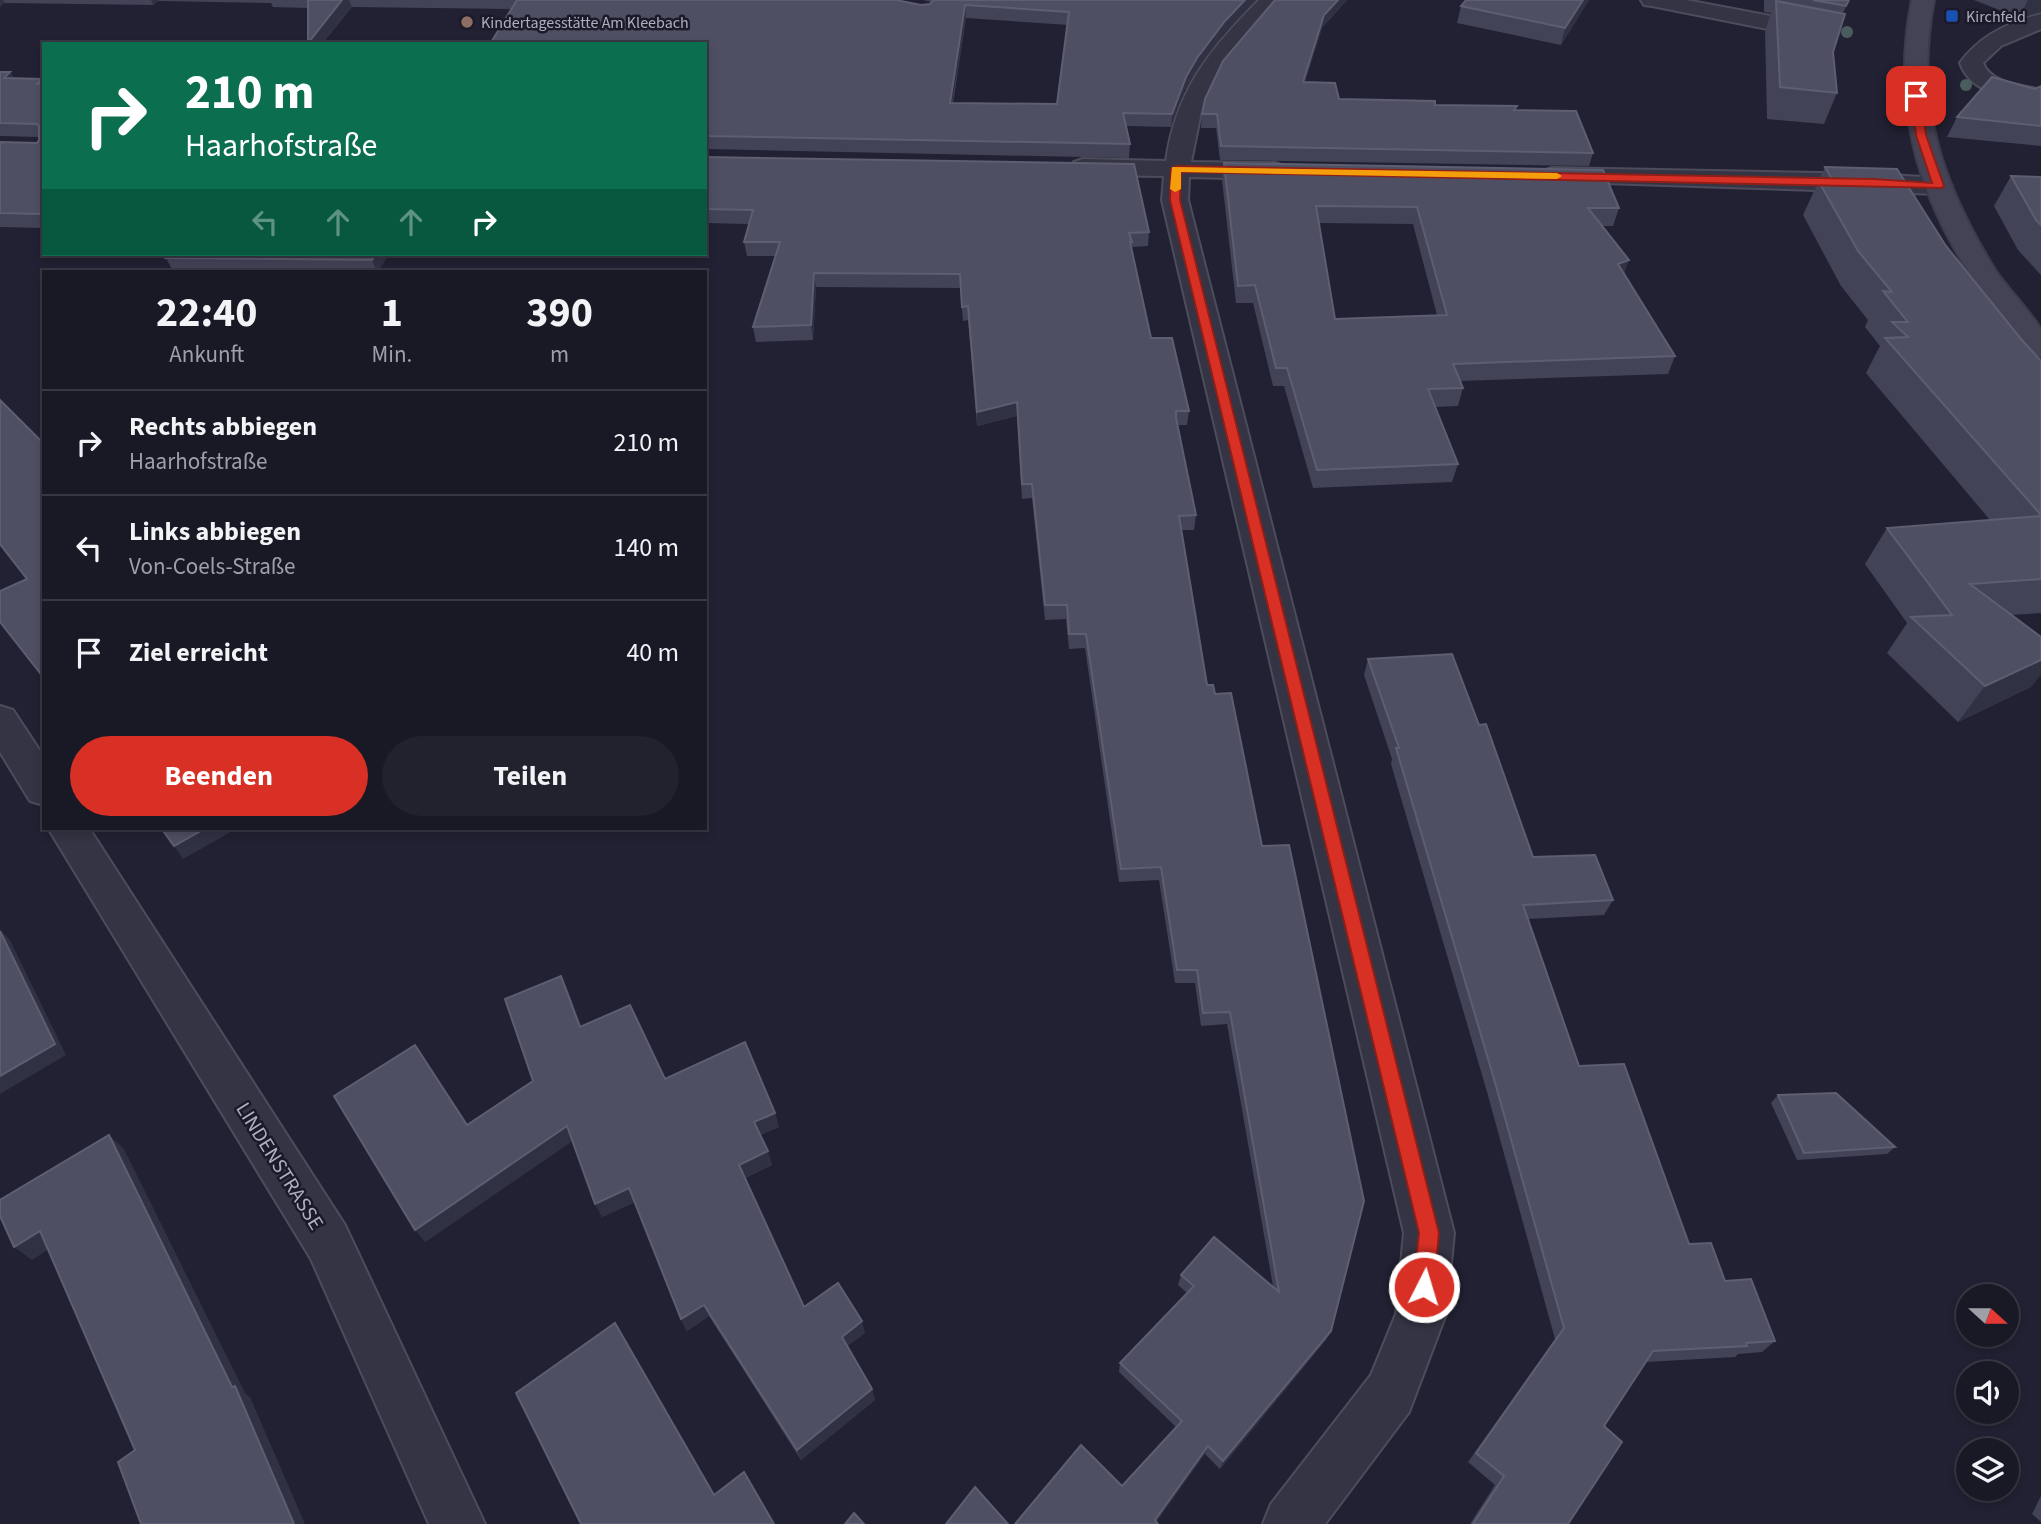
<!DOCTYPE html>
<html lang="de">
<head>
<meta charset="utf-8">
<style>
	:root { --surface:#191926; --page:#22222e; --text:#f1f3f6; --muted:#9fa0a7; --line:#373843; --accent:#d93025 }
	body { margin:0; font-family:"Source Sans 3",sans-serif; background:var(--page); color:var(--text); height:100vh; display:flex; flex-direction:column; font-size:26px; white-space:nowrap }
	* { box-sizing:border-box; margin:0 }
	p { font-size:23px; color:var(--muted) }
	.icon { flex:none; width:38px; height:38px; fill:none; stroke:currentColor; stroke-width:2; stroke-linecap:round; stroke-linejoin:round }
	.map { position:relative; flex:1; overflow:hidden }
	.drawer { position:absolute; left:42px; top:270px; width:665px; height:560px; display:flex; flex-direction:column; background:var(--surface); border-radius:0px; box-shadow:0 4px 10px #0003,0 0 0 2px var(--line) }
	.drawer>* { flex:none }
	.top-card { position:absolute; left:42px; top:42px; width:665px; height:214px; border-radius:0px; box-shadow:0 4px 10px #0003,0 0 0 2px var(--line); background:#0b6e4f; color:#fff; overflow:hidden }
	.needle { width:46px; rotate:111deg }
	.tools { position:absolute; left:1956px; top:1284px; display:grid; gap:14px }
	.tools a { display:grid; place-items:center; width:63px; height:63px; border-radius:50%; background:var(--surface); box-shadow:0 4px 10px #0003,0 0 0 2px var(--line); font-size:35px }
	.pin { position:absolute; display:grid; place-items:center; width:60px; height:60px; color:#fff; margin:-30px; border-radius:14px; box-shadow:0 4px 10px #0006 }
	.me { position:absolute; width:77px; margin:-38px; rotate:5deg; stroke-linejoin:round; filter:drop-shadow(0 0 5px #0008) }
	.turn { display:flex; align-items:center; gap:24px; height:147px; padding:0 28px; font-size:32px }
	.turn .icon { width:91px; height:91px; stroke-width:2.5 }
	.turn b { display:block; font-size:49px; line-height:60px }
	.lanes { display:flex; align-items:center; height:66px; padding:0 28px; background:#0003; justify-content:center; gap:35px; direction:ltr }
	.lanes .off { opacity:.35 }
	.eta { display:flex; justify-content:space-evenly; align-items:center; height:119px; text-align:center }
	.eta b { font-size:42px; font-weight:700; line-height:49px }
	.action { display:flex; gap:14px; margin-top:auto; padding:14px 28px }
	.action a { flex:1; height:80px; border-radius:42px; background:var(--accent); color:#fff; font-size:28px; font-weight:700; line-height:80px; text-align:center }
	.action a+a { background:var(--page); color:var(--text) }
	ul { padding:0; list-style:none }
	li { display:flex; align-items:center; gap:21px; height:105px; padding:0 28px; border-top:2px solid var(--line) }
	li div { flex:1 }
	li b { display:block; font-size:26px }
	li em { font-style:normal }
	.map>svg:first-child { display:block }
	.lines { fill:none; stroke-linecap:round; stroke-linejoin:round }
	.minor-casing { stroke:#4c4c5c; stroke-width:4 }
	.secondary-casing { stroke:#3b3b4a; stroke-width:4 }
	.minor { fill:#343444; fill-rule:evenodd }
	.secondary { fill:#444356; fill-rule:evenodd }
	.tree { fill:#495d5e }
	.wall { fill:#434358; fill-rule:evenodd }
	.shaded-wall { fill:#313144 }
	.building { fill:#4f4f63; stroke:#5e5e72; stroke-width:2; fill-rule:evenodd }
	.route { fill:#d93025; stroke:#8d1f18; stroke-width:2 }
	.slow { fill:#f59e0b }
	.transit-dot { fill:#1a4fb4; stroke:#1a1a28; stroke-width:2.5 }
	.education-dot { fill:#8d6e63; stroke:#1a1a28; stroke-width:2.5 }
	.labels { text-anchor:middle; stroke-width:5; stroke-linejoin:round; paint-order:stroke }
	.far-poi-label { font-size:16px; fill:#afaec1; stroke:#1a1a28; text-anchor:start }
	.near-street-label { font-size:21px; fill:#afaec1; stroke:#1a1a28 }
</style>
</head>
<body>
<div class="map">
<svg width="2041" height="1524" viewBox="0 0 2041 1524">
	<rect width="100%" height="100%" fill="#212133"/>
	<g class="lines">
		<defs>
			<g id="minor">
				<path d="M1259 0H1282L1219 73 1201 112 1191 162 1275 163 1284 166 1288 171 1284 176 1275 179 1189 177 1188 200 1454 1233 1446 1314 1409 1412 1325 1524H1263L1271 1504 1371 1375 1396 1314 1404 1233 1162 200 1164 176 1083 175 1074 172 1070 167 1074 162 1083 159 1166 161C1176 90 1210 49 1259 0Z"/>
				<path d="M1641 0H1686L1818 25 1826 27 1829 32 1826 37 1818 39 1652 6 1644 5Z"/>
				<path d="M2041 14V29L2001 46 1983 63C1991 84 2022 85 2041 90V104C2011 97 1972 96 1960 63 1979 36 2009 22 2041 14Z"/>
				<path d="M1552 168 1874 174 1939 178 1948 181 1952 186 1948 191 1939 194 1543 181 1539 176 1543 171Z"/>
				<path d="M0 706 13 710 44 757V805L30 801 0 752Z"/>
				<path d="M48 828H89L345 1225 485 1524H429L311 1259Z"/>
			</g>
			<path id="secondary" d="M1912 0H1934C1914 103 1941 182 1995 270 2004 284 2038 321 2041 330 2041 337 2041 349 2041 357L2031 354C2012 330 1992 308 1975 282 1917 195 1891 104 1912 0Z"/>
		</defs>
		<use href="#minor" class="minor-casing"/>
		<use href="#secondary" class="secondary-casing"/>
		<use href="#minor" class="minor"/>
		<use href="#secondary" class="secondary"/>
	</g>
	<g class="tree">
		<circle cx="1847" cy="32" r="6"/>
		<circle cx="1966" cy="85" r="6"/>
	</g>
	<g class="wall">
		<path d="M0 0H896L921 5 930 4 931 2 923 0H1256L1223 34 1196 71 1184 91 1171 127 1126 126 1130 144 1129 158 705 149V44L511 9 352 7 322 44H308V8L273 7 271 3 158 1 153 5 5 3ZM966 18 1068 25 1057 104 953 103Z"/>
		<path d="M1275 0H1347L1322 28 1305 82 1339 99 1516 110 1593 153 1589 166 1220 160 1216 128H1201L1202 114Z"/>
		<path d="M1589 0 1561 45 1457 23 1461 6Z"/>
		<path d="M1764 0H1849L1843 13 1833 52 1837 93 1824 124 1767 119 1765 31 1771 13 1764 12Z"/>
		<path d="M1974 0H2041V12L2019 18Z"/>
		<path d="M0 72H10L14 78 42 79 44 82V228L0 227V142L37 143 39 140V137L0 136Z"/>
		<path d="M2041 86V146L1947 137 1957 117Z"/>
		<path d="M705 157 1149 232 1148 246 1132 247V251L1151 338 1189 411 1187 425H1178L1196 515 1194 530H1181L1207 685 1326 1340 1220 1469 1205 1454 1122 1486 1176 1427 1119 1372 1120 1363 1187 1293 1178 1285 1181 1275 1273 1286 1227 1024 1201 1026 1195 983H1175L1159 880 1119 882 1085 648 1069 649 1066 619 1045 620 1032 498 1022 499 1017 416 977 426 968 320 963 321 960 288 816 287 813 340 756 342 753 327 776 256H747L744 242 749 224 705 223Z"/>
		<path d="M1224 163 1619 208 1613 226H1602L1629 260 1624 273 1675 356 1668 374 1460 381 1463 388 1458 406 1435 407 1458 464 1452 482 1313 488 1284 386H1273L1253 303H1236L1222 180ZM1319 223 1413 224 1437 315 1335 319Z"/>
		<path d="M1825 167 1946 246 2021 339 2041 361V613L2011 615 2041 637V674L2031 687 1958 722 1887 653 1907 623 1865 564 1887 528 1990 520 1866 373 1880 346 1865 327 1868 320 1841 286 1803 215Z"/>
		<path d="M2011 176 2041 177V275L2018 250 1994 206Z"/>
		<path d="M389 254 378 271H173L166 258Z"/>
		<path d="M1368 659 1533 857 1613 900 1604 915 1528 919 1579 1066 1689 1244 1725 1281 1775 1341 1762 1352 1738 1354 1735 1357 1646 1362 1604 1426 1568 1524H1470L1495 1485 1468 1462 1555 1339 1487 1092 1391 764 1392 759 1364 675Z"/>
		<path d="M568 991 581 1027 665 1079 775 1113 779 1127 760 1135 772 1165 745 1178 804 1307 865 1333 847 1346 872 1389 875 1400 801 1460 709 1316 687 1331 681 1319 635 1202 602 1217 572 1141 425 1242 467 1125 533 1081Z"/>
		<path d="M1778 1095 1895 1147 1887 1154 1797 1160 1771 1103Z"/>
		<path d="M2041 1496V1522L2032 1514Z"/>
	</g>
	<g class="shaded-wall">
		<path d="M0 0H3L5 3 0 7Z"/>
		<path d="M151 0H158V1L153 5Z"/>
		<path d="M342 0H349L352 7 322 44H308Z"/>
		<path d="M1245 0H1256L1223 34 1196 71 1184 91 1171 127 1172 114 1186 77 1197 58 1225 21Z"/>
		<path d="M1338 0H1347L1322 28 1301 95 1303 82 1324 15Z"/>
		<path d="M1583 0H1589L1561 45 1565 28Z"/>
		<path d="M2028 0H2041V12L2019 18Z"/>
		<path d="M965 5 966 18 950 116V103Z"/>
		<path d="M10 72 18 85 4 78Z"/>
		<path d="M44 209V222L39 214Z"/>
		<path d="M375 254H389L378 271H376L372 260Z"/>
		<path d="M1629 260 1622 278 1618 264Z"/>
		<path d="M814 273 816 287 813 340 811 325Z"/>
		<path d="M1017 402V416L977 426V412Z"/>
		<path d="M2041 660V674L2031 687 1958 722 1985 686Z"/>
		<path d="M206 828H238L183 859 174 846Z"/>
		<path d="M0 930 10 940 66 1055 0 1094Z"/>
		<path d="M561 976 568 991 587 1042 580 1027Z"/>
		<path d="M775 1113 779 1127 758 1136 754 1122Z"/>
		<path d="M567 1126 574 1140 425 1242 415 1230Z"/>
		<path d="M109 1135 124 1149 245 1393 250 1397 305 1524H294L232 1387Z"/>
		<path d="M768 1151 772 1165 744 1178 739 1165Z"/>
		<path d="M629 1188 636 1201 602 1217 595 1204Z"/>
		<path d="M40 1231 57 1244 32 1260 14 1247Z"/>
		<path d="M704 1305 709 1316 687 1331 681 1319Z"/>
		<path d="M862 1321 865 1333 845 1348 842 1337Z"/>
		<path d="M1331 1331 1326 1340 1220 1469 1223 1461Z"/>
		<path d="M872 1389 875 1400 801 1460 797 1450Z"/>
		<path d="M1208 1446 1205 1454 1155 1524V1520Z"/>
	</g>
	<g class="building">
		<path d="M308 0H342L308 43Z"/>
		<path d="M517 0H896L921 5 930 4 933 0H1245L1225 21 1197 58 1186 77 1172 114 1123 113 1130 144 705 136V44H490ZM965 5 1069 12 1057 104 950 103Z"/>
		<path d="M1275 0H1338L1324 15 1303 82 1335 83 1339 99 1435 101V105L1517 106 1514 110 1576 111 1593 153 1221 146 1217 114H1202L1205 99 1223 61Z"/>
		<path d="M1466 0H1583L1565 28 1461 6Z"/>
		<path d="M1813 0H1849L1846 6Z"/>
		<path d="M1776 1 1845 14 1833 52 1837 93 1780 87Z"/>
		<path d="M0 72H10L4 78 42 79 37 84H44V209L39 214 0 213V142L37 143 39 140V126L37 124 0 123Z"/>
		<path d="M1992 77 2035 89 2041 86V126L1957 117Z"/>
		<path d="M705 157 1134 164 1149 232 1129 233 1132 242H1130L1151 338H1172L1189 411H1176V418L1196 515 1179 516 1207 685H1213L1215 694 1231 693 1262 846 1289 845 1364 1201 1331 1331 1223 1461 1208 1446 1155 1520 1158 1524H1015L1081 1445 1122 1486 1182 1421 1120 1363 1194 1286 1181 1275 1214 1237 1279 1292 1230 1012 1203 1013 1197 970H1177L1161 867 1121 869 1086 634H1069L1067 605H1045L1032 484H1022L1017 402 977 412 968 306 962 307 960 274 814 273 811 325 753 327 780 242H744L753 210 705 209Z"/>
		<path d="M1224 163 1603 170 1619 208H1588L1629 260 1618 264 1675 356 1453 364 1463 388 1428 389 1458 464 1317 470 1287 368H1276L1255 285 1238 286ZM1316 206 1417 207 1447 315 1335 319Z"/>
		<path d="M1825 167 1897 169 1946 246 2021 339 2041 361V515L1885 338 1908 337 1892 322H1908L1883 291 1892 292 1858 251 1818 180 1833 181Z"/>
		<path d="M2011 176 2041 177V225L2036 220Z"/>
		<path d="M169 254H375L372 260 166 258Z"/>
		<path d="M0 400 44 444V678L0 622V591L27 579 0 544Z"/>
		<path d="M2041 516V579L1970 584 2041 637V660L1985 686 1911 617 1952 615 1887 528Z"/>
		<path d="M1452 654 1479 725 1486 724 1533 857 1595 855 1613 900 1523 905 1579 1066 1624 1064 1689 1244 1711 1243 1725 1281 1751 1279 1775 1341 1746 1343 1747 1346 1653 1351 1604 1426 1622 1442 1568 1524H1473L1504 1476 1476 1453 1564 1328 1494 1079 1396 748H1399L1368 659Z"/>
		<path d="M161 828H206L174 846Z"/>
		<path d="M0 931 55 1044 0 1076Z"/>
		<path d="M561 976 580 1027 630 1005 665 1079 745 1042 775 1113 754 1122 768 1151 739 1165 804 1307 838 1283 862 1321 842 1337 872 1389 797 1450 704 1305 681 1319 629 1188 595 1204 567 1126 415 1230 334 1096 415 1045 467 1125 533 1081 505 999Z"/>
		<path d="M1836 1093 1895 1147 1804 1153 1778 1095Z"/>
		<path d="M109 1135 232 1387 235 1386 294 1524H141L118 1462 135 1450 40 1231 14 1247 0 1216V1200Z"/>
		<path d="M615 1323 714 1495 744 1472 774 1524H581L516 1393Z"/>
		<path d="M975 1487 1008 1524H946Z"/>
		<path d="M854 1513 864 1524H845Z"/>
	</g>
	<path class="route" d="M1916 93 1921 96 1926 135 1944 186 1942 188 1181 172 1180 200 1439 1233 1434 1287 1431 1294 1424 1298 1416 1294 1413 1287 1419 1233 1170 200 1171 169 1176 166 1874 179 1932 183 1916 135 1911 96Z"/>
	<path class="slow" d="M1172 167 1557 173 1562 176 1557 179 1181 172V189L1175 192 1170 189Z"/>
	<rect class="transit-dot" x="1945" y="9" width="14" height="14" rx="3.5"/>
	<circle class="education-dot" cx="467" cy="22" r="7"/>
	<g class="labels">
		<g class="far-poi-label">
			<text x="1966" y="22">Kirchfeld</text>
			<text x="481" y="28">Kindertagesstätte Am Kleebach</text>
		</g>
		<g class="near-street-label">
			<text transform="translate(280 1166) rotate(58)" y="7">LINDENSTRASSE</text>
		</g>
	</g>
</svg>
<div class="tools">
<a><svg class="needle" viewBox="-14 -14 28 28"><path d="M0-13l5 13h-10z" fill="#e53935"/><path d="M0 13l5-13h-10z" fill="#9fa0a7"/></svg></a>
<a><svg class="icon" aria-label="sound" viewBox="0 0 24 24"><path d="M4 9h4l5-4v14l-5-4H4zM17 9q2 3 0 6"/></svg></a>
<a><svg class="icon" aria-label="layers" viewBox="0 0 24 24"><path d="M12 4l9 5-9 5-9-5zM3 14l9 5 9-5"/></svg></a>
</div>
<div class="pin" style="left:1916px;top:96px;background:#d93025"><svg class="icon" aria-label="arrive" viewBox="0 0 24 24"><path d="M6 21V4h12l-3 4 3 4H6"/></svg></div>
<svg class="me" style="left:1424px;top:1287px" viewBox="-20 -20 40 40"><circle r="17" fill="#d93025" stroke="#fff" stroke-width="3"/><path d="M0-11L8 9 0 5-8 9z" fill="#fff"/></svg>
<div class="top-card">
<div class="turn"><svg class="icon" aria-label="right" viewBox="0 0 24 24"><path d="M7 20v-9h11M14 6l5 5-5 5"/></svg><div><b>210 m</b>Haarhofstraße</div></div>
<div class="lanes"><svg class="icon off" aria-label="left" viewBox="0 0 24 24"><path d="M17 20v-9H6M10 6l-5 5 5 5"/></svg><svg class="icon off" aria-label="ahead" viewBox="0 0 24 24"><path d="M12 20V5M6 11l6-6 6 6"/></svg><svg class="icon off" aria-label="ahead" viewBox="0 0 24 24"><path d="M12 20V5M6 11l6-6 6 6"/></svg><svg class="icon" aria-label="right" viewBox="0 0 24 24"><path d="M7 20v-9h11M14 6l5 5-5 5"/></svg></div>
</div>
<section class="drawer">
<div class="eta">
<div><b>22:40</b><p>Ankunft</p></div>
<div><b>1</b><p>Min.</p></div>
<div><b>390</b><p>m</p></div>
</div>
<ul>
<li><svg class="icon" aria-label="right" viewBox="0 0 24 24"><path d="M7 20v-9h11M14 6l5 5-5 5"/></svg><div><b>Rechts abbiegen</b><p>Haarhofstraße</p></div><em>210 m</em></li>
<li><svg class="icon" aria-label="left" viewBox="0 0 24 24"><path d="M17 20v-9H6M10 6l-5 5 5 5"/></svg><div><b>Links abbiegen</b><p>Von-Coels-Straße</p></div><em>140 m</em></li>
<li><svg class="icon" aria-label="arrive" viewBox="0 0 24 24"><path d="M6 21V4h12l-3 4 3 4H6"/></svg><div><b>Ziel erreicht</b></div><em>40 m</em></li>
</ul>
<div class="action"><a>Beenden</a><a>Teilen</a></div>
</section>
</div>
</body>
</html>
